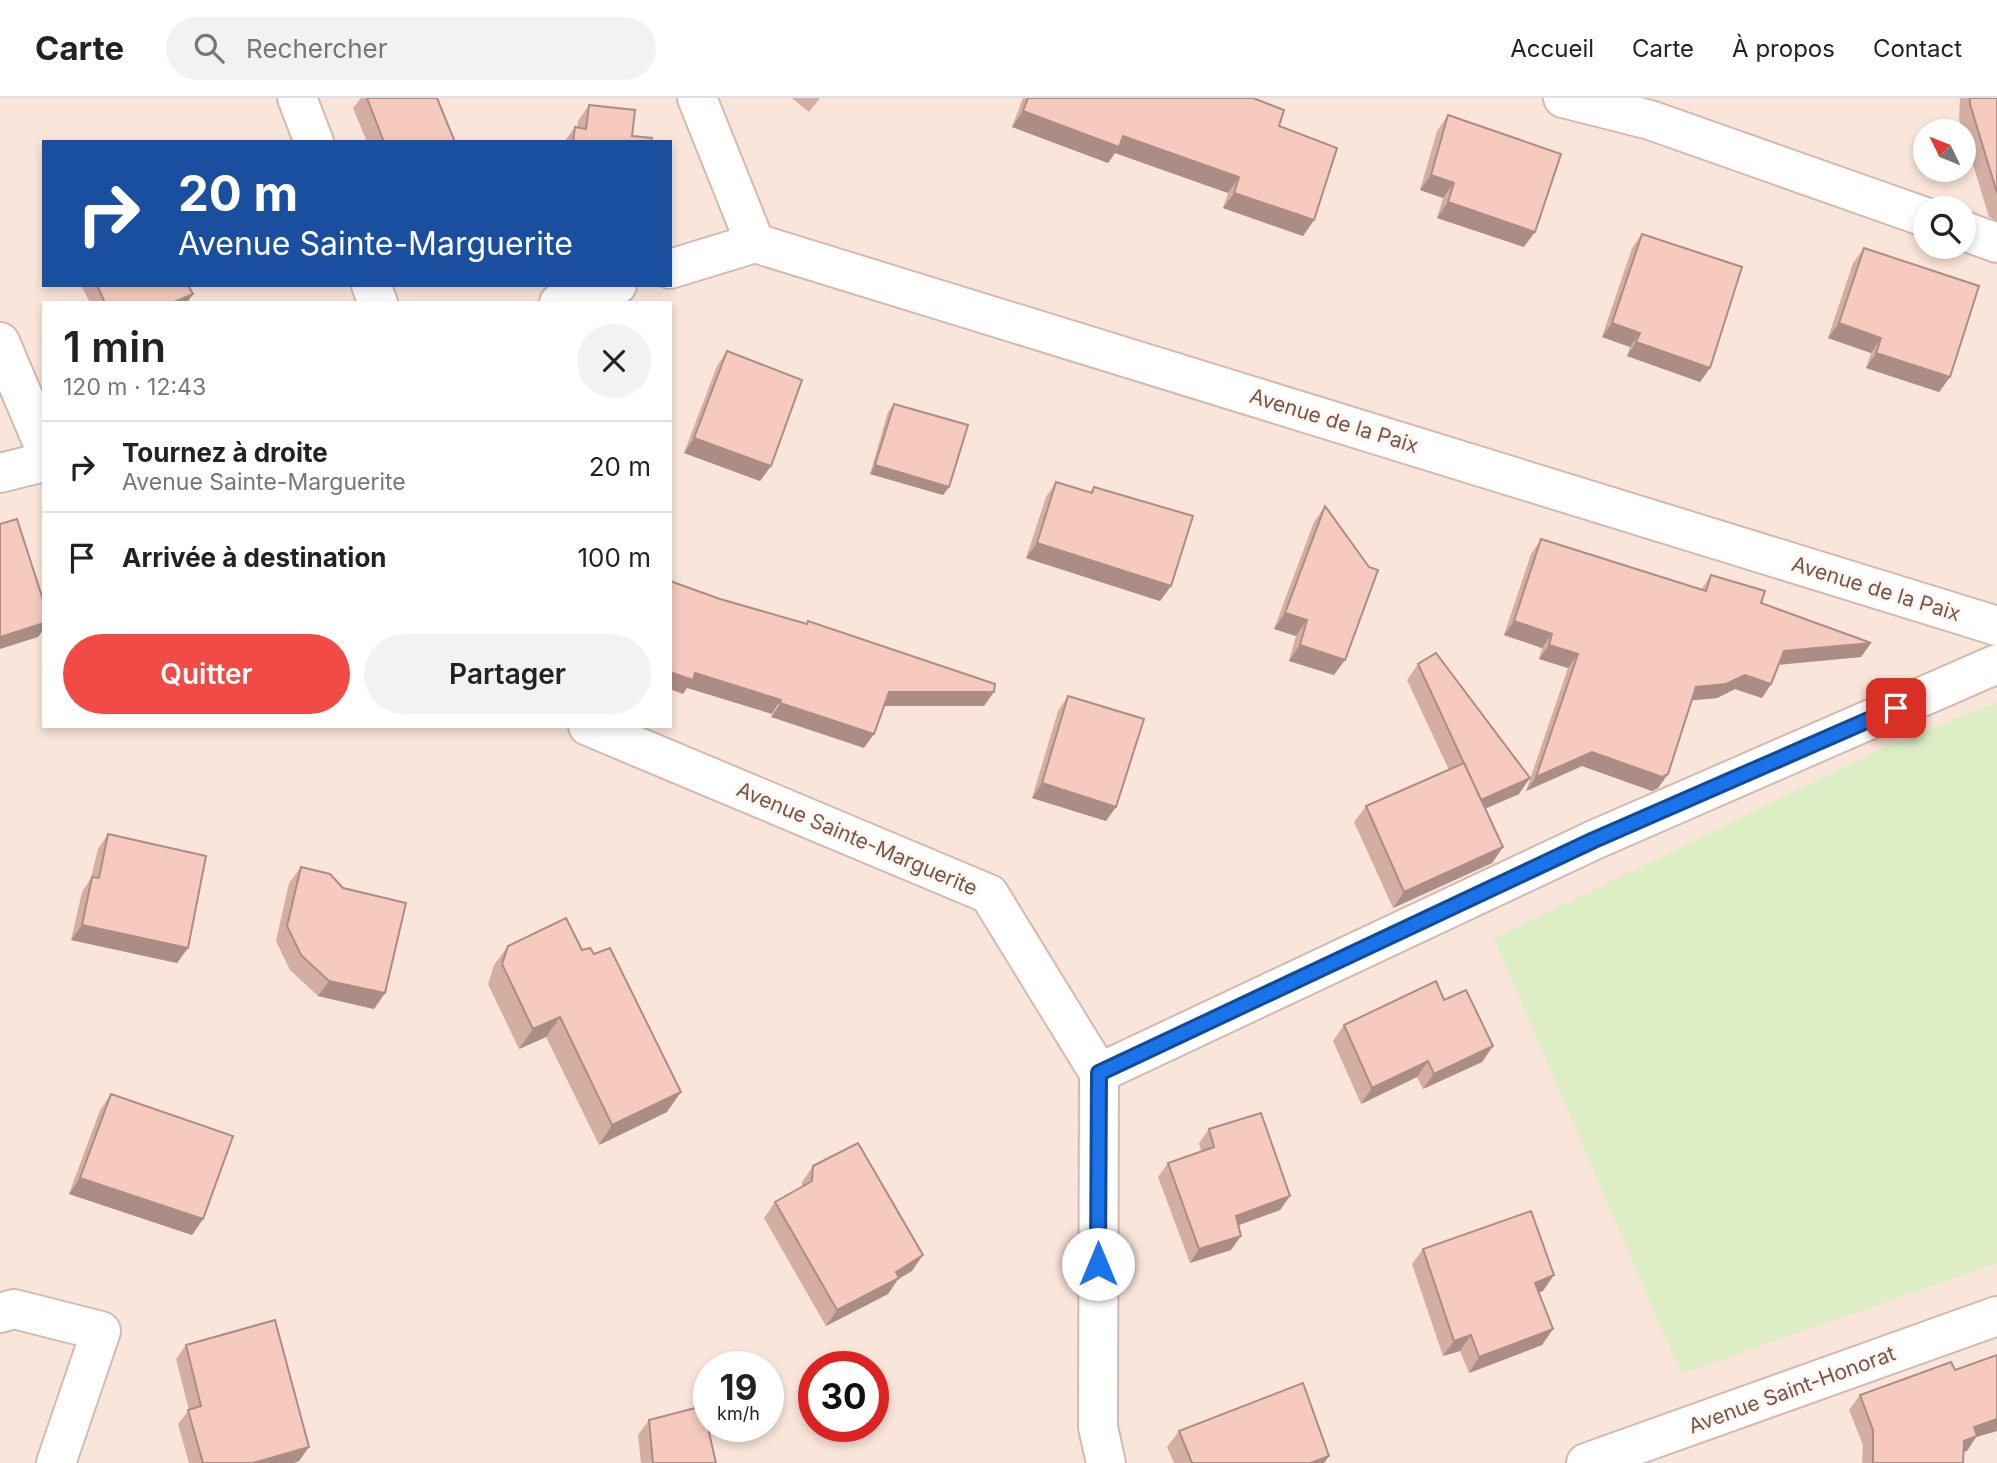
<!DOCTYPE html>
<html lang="fr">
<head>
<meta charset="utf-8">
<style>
	:root { --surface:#fff; --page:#f2f2f2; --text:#222; --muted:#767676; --line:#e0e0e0; --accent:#f24a44 }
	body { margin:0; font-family:Inter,sans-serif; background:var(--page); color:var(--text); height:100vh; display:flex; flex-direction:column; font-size:26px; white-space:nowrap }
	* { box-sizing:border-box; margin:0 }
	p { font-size:23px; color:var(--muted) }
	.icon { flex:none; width:38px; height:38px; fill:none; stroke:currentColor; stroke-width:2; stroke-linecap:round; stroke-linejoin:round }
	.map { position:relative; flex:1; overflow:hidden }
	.sheet { position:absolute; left:42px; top:203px; width:630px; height:427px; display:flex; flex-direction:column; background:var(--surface); border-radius:0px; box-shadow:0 4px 10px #0003 }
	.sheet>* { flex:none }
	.guide { position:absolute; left:42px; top:42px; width:630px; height:147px; border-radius:0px; box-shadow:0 4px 10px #0003; background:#1a4fa0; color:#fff; overflow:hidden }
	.needle { width:46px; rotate:313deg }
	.controls { position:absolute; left:1913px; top:21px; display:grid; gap:14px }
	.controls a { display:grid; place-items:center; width:63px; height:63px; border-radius:50%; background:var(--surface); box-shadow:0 4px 10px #0003; font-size:35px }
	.speed { position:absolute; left:693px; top:1253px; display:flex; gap:14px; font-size:35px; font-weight:700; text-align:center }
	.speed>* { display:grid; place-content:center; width:91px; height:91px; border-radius:50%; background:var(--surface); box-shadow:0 4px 10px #0003; line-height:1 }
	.speed small { font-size:18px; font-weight:400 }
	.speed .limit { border:10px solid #d22; background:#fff; color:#111 }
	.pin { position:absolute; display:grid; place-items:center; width:60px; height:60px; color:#fff; margin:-30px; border-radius:14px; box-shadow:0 4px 10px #0006 }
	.me { position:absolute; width:77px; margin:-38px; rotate:0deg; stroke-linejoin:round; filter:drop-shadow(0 0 5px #0008) }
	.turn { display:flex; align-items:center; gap:24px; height:147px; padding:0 21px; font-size:32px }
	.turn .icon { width:91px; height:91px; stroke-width:2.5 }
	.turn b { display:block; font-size:49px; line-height:60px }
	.round { display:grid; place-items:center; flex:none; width:74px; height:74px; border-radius:37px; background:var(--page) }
	.headline { display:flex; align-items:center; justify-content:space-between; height:119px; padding:0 21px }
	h1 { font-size:42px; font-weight:600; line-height:52px }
	.button { display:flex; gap:14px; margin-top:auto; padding:14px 21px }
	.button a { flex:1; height:80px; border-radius:42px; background:var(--accent); color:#fff; font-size:28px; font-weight:600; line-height:80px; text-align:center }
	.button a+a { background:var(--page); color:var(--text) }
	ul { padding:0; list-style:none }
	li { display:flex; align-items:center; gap:21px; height:91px; padding:0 21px; border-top:2px solid var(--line) }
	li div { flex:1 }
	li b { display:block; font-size:26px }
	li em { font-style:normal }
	header { display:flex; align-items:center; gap:42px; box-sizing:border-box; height:98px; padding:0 35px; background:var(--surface); border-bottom:2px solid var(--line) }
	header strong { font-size:33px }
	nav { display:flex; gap:38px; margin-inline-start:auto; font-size:24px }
	.search { width:490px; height:63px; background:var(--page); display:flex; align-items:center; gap:18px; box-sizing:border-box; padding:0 24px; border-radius:38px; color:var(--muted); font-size:26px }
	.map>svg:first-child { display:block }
	.residential { fill:#f9e5d9; fill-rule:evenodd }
	.green { fill:#ddeec5 }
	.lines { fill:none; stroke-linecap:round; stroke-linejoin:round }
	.minor-casing { stroke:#d5b9af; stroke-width:42 }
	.minor { stroke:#fff; stroke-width:38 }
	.wall { fill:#d4aea3 }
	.shaded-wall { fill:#ac8d85 }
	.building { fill:#f6cabe; stroke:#ac8d85; stroke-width:2 }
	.route-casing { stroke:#114b97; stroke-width:18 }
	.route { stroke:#1a73e8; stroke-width:12 }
	.labels { text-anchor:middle; stroke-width:6; stroke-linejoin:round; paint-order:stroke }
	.street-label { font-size:21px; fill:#7c5249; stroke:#fff7f1 }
</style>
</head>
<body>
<header>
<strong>Carte</strong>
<div class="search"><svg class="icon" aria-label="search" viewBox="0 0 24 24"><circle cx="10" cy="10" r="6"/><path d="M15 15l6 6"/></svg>Rechercher</div>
<nav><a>Accueil</a><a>Carte</a><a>À propos</a><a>Contact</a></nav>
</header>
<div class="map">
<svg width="1997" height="1365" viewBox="0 0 1997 1365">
	<rect width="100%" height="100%" fill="#fef2e9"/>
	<path class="residential" d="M0 0H1997V1365H0ZM1925 33H1964V72H1925ZM44 44H670V187H44ZM1925 110H1964V149H1925ZM44 205H670V628H44ZM709 1269H768V1328H709ZM814 1269H873V1328H814Z"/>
	<path class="green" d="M1997 604V1165L1681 1276 1494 841 1883 650Z"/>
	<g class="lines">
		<defs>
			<g id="minor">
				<path d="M297 0 314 44"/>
				<path d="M697 0 755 145"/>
				<path d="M1563 0 1650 22 1925 119"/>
				<path d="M1964 133 1997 145"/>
				<path d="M670 171 755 145 1997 528"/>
				<path d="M371 187 378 205"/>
				<path d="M559 205 617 187"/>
				<path d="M0 244 44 348"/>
				<path d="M0 375 44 364"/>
				<path d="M588 628 989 796 1099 975 1594 742 1997 566"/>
				<path d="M1099 975 1098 1329 1106 1365"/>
				<path d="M0 1215 14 1211 101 1233 56 1365"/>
				<path d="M1586 1365 1997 1218"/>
			</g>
		</defs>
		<use href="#minor" class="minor-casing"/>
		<use href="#minor" class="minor"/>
	</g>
	<g class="wall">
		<path d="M361 0H437L455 44H367L353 10Z"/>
		<path d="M792 0H820L809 14Z"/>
		<path d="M1023 0H1253L1279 28 1314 122 1303 138 1223 110 1228 95 1115 55 1108 65 1012 29Z"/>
		<path d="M1960 0H1997V123L1989 119 1964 37V33H1962L1959 21Z"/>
		<path d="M589 7 632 38 651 44H564L575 29 577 30 578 23Z"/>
		<path d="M1448 17 1524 149 1437 120 1443 100 1420 92 1437 33Z"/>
		<path d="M1642 136 1710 270 1700 284 1627 258 1630 249 1602 239 1632 150Z"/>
		<path d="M1864 150 1950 279 1939 294 1866 270 1871 255 1828 240 1853 165Z"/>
		<path d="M81 187H188L187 205H90Z"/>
		<path d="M727 253 771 368 760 383 684 355 717 268Z"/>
		<path d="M894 306 949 389 943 397 870 376 888 314Z"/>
		<path d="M1056 384 1090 394 1094 389 1171 488 1160 503 1026 460 1046 399Z"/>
		<path d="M1325 408 1334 577 1289 563 1296 538 1274 531 1314 424Z"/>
		<path d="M1541 441 1701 492 1711 477 1761 505 1871 545 1861 559 1778 567 1771 586 1762 600 1735 591 1717 600 1692 602 1668 676 1658 690 1652 693 1582 668 1526 693 1568 570 1539 561 1542 550 1504 537 1531 456Z"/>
		<path d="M1418 566 1519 696 1485 711 1503 749 1492 765 1393 810 1354 724 1366 708 1449 672 1407 582Z"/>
		<path d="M1068 598 1106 723 1032 700 1058 613Z"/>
		<path d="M108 736 188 850 177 865 71 842 82 794 91 780 98 751Z"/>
		<path d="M301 769 385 895 374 911 318 898 290 872 276 843 289 785Z"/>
		<path d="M508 848 582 852 667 1014 599 1047 546 939 519 951 488 886 494 867Z"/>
		<path d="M1444 902 1493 948 1482 964 1423 991 1417 979 1361 1006 1333 943 1344 927Z"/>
		<path d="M111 996 203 1121 192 1137 69 1096 100 1012Z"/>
		<path d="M1209 1031 1290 1098 1280 1112 1238 1127 1231 1152 1190 1165 1158 1079 1168 1065 1201 1053 1199 1045Z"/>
		<path d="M813 1068 912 1173 898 1181 888 1196 826 1228 764 1120 775 1104 802 1089V1084Z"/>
		<path d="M1423 1151 1543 1193 1538 1194 1553 1231 1542 1247 1469 1275 1460 1253 1443 1258 1412 1166Z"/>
		<path d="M186 1247 309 1349 299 1363 294 1365H189L178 1326 189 1312 176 1261Z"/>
		<path d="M1997 1257V1333L1976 1339 1967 1353 1964 1354 1963 1365H1862L1863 1347 1849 1312 1860 1297 1955 1272Z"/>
		<path d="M649 1322 716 1365H641L638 1337Z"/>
		<path d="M1179 1333 1324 1365H1174L1167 1349Z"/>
	</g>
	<g class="shaded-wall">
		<path d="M1023 13 1123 38 1239 79 1228 95 1115 55 1108 65 1012 29Z"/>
		<path d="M1431 77 1454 85 1443 100 1420 92Z"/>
		<path d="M1234 95 1314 122 1303 138 1223 110Z"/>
		<path d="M1448 104 1535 134 1524 149 1437 120Z"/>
		<path d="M193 196 187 205H172Z"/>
		<path d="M1612 225 1640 235 1630 249 1602 239Z"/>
		<path d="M1839 225 1881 240 1871 255 1828 240Z"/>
		<path d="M1636 244 1710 270 1700 284 1627 258Z"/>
		<path d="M1876 255 1950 279 1939 294 1866 270Z"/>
		<path d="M694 340 771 368 760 383 684 355Z"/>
		<path d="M875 367 949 389 943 397 870 376Z"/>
		<path d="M1037 445 1171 488 1160 503 1026 460Z"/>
		<path d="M1285 515 1307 522 1296 538 1274 531Z"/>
		<path d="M1514 523 1552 536 1542 550 1504 537Z"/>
		<path d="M44 525V531L38 539 0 551V539Z"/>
		<path d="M1871 545 1861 559 1774 567 1784 553Z"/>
		<path d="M1300 547 1345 562 1334 577 1289 563Z"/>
		<path d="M1549 547 1578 556 1568 570 1539 561Z"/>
		<path d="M670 574 695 575 781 602 772 616 687 590 683 596 670 591Z"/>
		<path d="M1745 577 1771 586 1762 600 1735 591 1717 600 1686 603 1696 589Z"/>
		<path d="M889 594H994L984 608H879Z"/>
		<path d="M780 605 874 636 864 650 771 619Z"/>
		<path d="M1592 654 1668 676 1658 690 1652 693 1582 668 1526 693 1536 679Z"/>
		<path d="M1530 680 1519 696 1470 717 1481 702Z"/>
		<path d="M1042 685 1116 709 1106 723 1032 700Z"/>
		<path d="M1503 749 1492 765 1393 810 1404 794Z"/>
		<path d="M82 827 188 850 177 865 71 842Z"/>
		<path d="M329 883 385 895 374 911 318 898Z"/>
		<path d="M560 919 546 939 519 951 533 931Z"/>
		<path d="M1493 948 1482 964 1423 991 1434 976Z"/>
		<path d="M1428 963 1417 979 1361 1006 1372 990Z"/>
		<path d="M681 994 667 1014 599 1047 612 1027Z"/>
		<path d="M80 1080 203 1121 192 1137 69 1096Z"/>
		<path d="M1290 1098 1280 1112 1226 1132 1236 1118Z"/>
		<path d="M1241 1138 1231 1152 1190 1165 1199 1151Z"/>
		<path d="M923 1157 912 1173 898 1181 888 1196 826 1228 837 1212Z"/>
		<path d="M1554 1177 1543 1193 1524 1200 1535 1185Z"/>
		<path d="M1553 1231 1542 1247 1469 1275 1479 1259Z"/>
		<path d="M1471 1237 1460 1253 1443 1258 1454 1243Z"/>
		<path d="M1997 1321V1333L1976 1339 1967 1353 1953 1358 1974 1329Z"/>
		<path d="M309 1349 299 1363 294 1365H253Z"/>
		<path d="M1329 1358 1324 1365H1311Z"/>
	</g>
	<g class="building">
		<path d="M367 0H437L455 44H384Z"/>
		<path d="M1028 0H1253L1284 12 1279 28 1337 50 1314 122 1234 95 1239 79 1123 38 1119 49 1023 13Z"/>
		<path d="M1970 0H1997V95L1970 6Z"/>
		<path d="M589 7 635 12 632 38 652 40 651 44H573L575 29 586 31Z"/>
		<path d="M1448 17 1561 56 1535 134 1448 104 1454 85 1431 77Z"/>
		<path d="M1642 136 1742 169 1710 270 1636 244 1640 235 1612 225Z"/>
		<path d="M1864 150 1979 188 1950 279 1876 255 1881 240 1839 225Z"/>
		<path d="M97 187H188L193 196 172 205H105Z"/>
		<path d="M727 253 802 282 771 368 694 340Z"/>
		<path d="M894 306 968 327 949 389 875 367Z"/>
		<path d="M1056 384 1092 395 1094 389 1193 418 1171 488 1037 445Z"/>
		<path d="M1325 408 1369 469 1378 472 1345 562 1300 547 1307 522 1285 515Z"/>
		<path d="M17 421 44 505V525L0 539V426Z"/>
		<path d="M1541 441 1706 493 1711 477 1765 493 1761 505 1871 545 1784 553 1771 586 1745 577 1726 586 1696 589 1668 676 1662 679 1592 654 1536 679 1578 556 1549 547 1552 536 1514 523Z"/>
		<path d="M670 483 720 501 807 526 808 523 995 586 994 594H889L874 636 780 605 781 602 695 575 693 582 670 574Z"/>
		<path d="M1436 555 1530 680 1481 702 1418 566Z"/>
		<path d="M1068 598 1144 621 1116 709 1042 685Z"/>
		<path d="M1464 665 1503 749 1404 794 1366 708Z"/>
		<path d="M108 736 206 758 188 850 82 827 92 779 99 780Z"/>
		<path d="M301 769 330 776 343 790 406 805 385 895 329 883 301 857 287 828Z"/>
		<path d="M566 820 582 852 590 850 594 856 610 850 681 994 612 1027 560 919 533 931 502 866 508 848Z"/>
		<path d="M1436 883 1444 902 1466 892 1493 948 1434 976 1428 963 1372 990 1344 927Z"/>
		<path d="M111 996 233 1038 203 1121 80 1080Z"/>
		<path d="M1261 1015 1290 1098 1236 1118 1241 1138 1199 1151 1168 1065 1214 1049 1209 1031Z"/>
		<path d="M858 1045 923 1157 896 1174 899 1180 837 1212 775 1104 812 1083 813 1068Z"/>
		<path d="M1531 1113 1554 1177 1535 1185 1553 1231 1479 1259 1471 1237 1454 1243 1423 1151Z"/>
		<path d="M275 1222 309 1349 253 1365H203L188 1312 201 1308 186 1247Z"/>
		<path d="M1997 1257V1321L1974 1329 1977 1338 1964 1343 1963 1365H1873V1332L1860 1297 1951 1264 1955 1272Z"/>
		<path d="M1303 1285 1329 1358 1311 1365H1192L1179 1333Z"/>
		<path d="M703 1308 716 1365H653L649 1322Z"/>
	</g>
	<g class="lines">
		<defs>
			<path id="route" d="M1098 1166 1099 975 1594 742 1896 610"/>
		</defs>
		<use href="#route" class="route-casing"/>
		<use href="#route" class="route"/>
	</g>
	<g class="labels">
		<g class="street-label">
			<text transform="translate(1334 323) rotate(17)" y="7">Avenue de la Paix</text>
			<text transform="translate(1876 491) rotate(17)" y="7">Avenue de la Paix</text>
			<text transform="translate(857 741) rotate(23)" y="7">Avenue Sainte-Marguerite</text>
			<text transform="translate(1792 1292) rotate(-20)" y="7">Avenue Saint-Honorat</text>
		</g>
	</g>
</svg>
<div class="controls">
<a><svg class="needle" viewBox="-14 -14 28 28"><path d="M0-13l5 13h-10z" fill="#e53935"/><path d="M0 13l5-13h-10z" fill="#767676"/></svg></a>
<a><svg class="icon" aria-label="search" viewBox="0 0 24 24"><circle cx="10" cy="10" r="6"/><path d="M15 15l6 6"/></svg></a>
</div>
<div class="speed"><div>19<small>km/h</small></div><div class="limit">30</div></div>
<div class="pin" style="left:1896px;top:610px;background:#d93025"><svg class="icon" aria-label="arrive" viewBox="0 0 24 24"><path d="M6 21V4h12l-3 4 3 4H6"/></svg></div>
<svg class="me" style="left:1098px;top:1166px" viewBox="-20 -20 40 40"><circle r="19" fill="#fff"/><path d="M0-13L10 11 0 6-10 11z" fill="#1a73e8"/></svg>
<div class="guide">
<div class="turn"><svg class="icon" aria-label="right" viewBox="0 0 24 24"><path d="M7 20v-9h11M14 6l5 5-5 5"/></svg><div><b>20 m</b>Avenue Sainte-Marguerite</div></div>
</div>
<section class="sheet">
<div class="headline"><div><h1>1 min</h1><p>120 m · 12:43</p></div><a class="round"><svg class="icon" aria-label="close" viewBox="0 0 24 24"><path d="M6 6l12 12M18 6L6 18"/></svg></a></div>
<ul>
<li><svg class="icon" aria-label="right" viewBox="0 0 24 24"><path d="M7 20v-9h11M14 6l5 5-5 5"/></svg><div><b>Tournez à droite</b><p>Avenue Sainte-Marguerite</p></div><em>20 m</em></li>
<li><svg class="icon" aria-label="arrive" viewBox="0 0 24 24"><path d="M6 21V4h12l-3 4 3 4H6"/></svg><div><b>Arrivée à destination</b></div><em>100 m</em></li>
</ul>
<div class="button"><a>Quitter</a><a>Partager</a></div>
</section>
</div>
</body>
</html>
